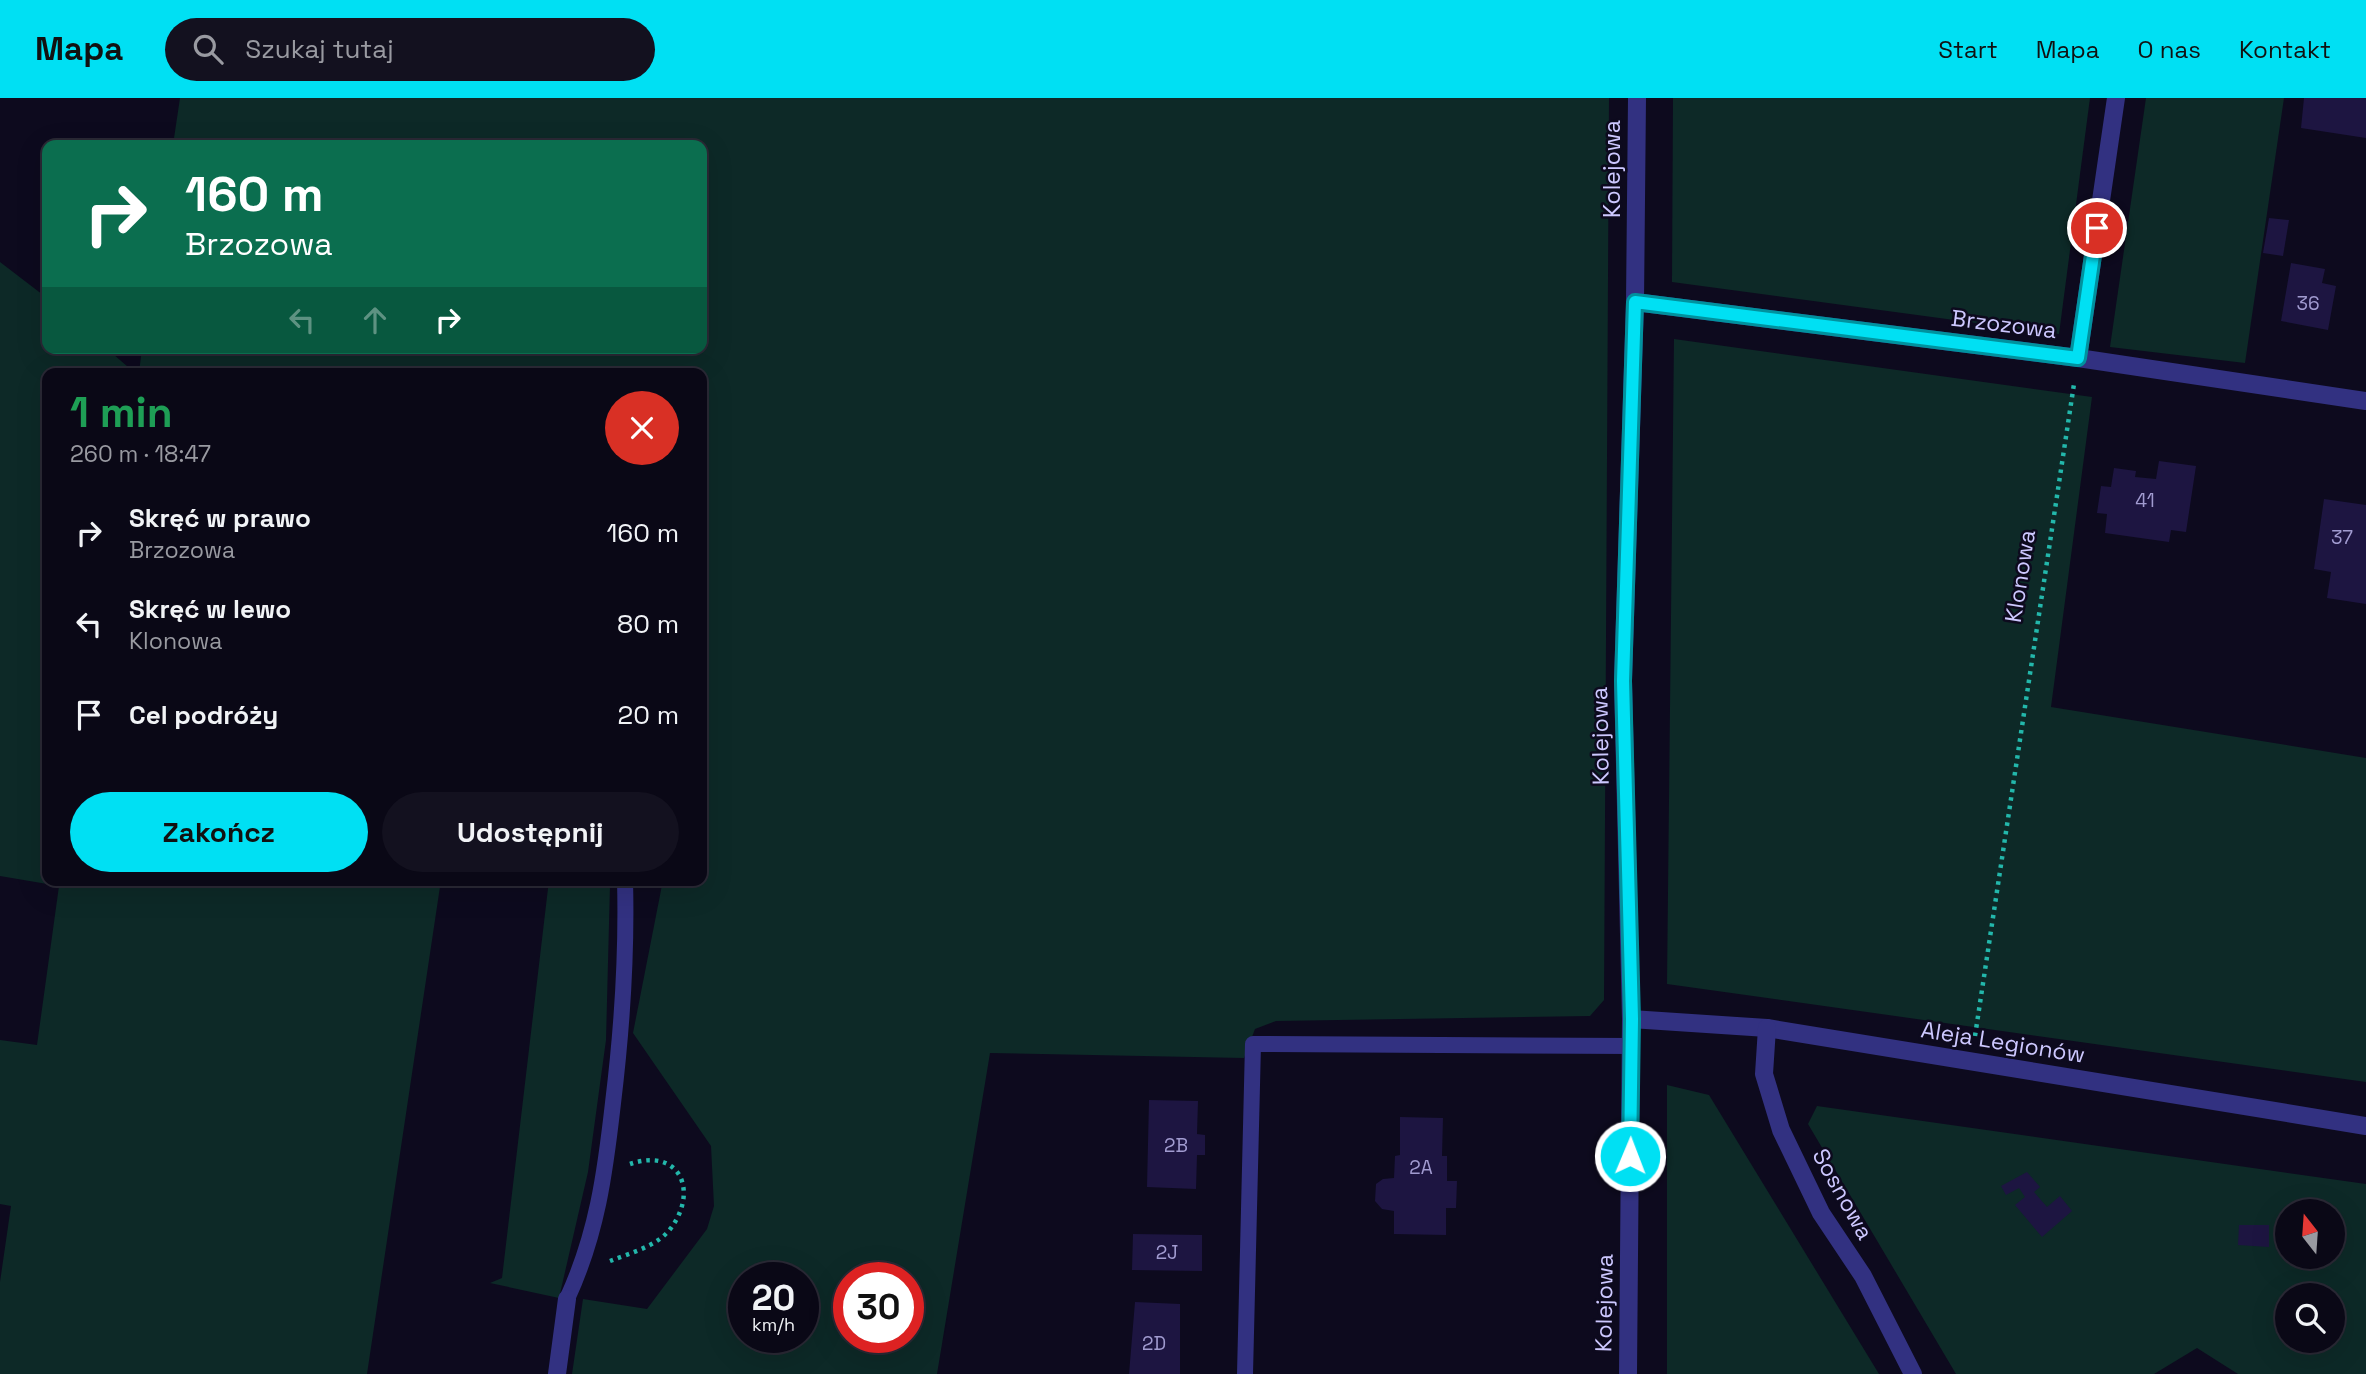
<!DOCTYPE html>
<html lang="pl">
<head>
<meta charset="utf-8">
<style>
	:root { --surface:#0a0816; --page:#13111f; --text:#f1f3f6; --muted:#999aa1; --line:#2a2935; --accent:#00e0f3 }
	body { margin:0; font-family:"Space Grotesk",sans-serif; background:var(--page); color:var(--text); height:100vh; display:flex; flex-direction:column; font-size:26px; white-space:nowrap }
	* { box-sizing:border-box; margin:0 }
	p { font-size:23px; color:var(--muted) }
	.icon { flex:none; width:38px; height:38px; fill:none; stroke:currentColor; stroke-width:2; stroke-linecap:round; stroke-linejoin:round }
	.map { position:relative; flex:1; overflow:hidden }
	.drawer { position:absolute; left:42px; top:270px; width:665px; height:518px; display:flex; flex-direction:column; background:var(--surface); border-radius:14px; box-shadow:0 7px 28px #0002,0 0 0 2px var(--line) }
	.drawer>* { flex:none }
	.top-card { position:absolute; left:42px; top:42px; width:665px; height:214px; border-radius:14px; box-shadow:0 7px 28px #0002,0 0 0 2px var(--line); background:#0b6e4f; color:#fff; overflow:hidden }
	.needle { width:46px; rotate:343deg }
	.controls { position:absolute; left:2275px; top:1101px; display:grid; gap:14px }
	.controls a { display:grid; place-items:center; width:70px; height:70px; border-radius:50%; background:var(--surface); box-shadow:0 7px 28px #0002,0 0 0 2px var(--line); font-size:35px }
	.speed { position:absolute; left:728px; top:1164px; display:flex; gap:14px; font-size:35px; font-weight:700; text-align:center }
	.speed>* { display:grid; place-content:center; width:91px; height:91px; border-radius:50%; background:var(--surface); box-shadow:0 7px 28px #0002,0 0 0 2px var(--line); line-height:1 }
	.speed small { font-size:18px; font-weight:400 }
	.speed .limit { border:10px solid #d22; background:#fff; color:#111 }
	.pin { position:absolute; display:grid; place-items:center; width:60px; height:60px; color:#fff; margin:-30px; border:4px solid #fff; border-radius:50%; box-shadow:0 2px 7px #0007 }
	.me { position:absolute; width:77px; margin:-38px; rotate:1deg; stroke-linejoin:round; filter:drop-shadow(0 0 5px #0008) }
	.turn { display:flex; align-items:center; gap:24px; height:147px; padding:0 28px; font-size:32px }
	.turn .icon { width:91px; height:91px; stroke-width:2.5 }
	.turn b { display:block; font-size:49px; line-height:60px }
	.lanes { display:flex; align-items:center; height:66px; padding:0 28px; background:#0003; justify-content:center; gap:35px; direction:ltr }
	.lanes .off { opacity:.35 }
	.round { display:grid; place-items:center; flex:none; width:74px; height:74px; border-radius:37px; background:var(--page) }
	.head { display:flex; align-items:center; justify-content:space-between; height:119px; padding:0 28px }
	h1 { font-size:42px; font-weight:800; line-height:52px; color:#1e9e55 }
	.cta { display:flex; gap:14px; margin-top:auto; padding:14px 28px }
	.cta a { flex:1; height:80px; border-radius:42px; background:var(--accent); color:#111; font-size:28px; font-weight:800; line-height:80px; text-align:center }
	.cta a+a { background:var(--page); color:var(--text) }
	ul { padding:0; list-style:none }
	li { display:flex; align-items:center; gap:21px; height:91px; padding:0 28px }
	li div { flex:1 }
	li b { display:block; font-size:26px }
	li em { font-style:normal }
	header { display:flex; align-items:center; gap:42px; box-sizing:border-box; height:98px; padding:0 35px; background:var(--accent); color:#111 }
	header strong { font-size:33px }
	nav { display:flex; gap:38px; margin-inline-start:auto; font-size:24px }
	.search { width:490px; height:63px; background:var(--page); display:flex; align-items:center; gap:18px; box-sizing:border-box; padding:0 24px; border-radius:38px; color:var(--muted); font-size:26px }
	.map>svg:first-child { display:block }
	.green { fill:#0d2927; fill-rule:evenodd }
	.building { fill:#1d1541 }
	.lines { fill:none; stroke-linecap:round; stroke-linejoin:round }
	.path { stroke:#23b7ab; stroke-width:4.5; stroke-dasharray:3.5 5; stroke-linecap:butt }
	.service { stroke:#323181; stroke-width:16 }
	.minor { stroke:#323181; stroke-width:18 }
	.route-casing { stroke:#00929e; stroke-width:18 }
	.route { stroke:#00e0f3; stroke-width:12 }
	.labels { text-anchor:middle; stroke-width:5; stroke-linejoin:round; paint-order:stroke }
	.number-label { font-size:19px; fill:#a19bd0 }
	.street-label { font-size:23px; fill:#cdc8ff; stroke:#0d0a1e }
</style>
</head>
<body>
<header>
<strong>Mapa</strong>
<div class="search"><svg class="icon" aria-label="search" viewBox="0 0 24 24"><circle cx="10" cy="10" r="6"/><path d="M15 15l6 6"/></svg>Szukaj tutaj</div>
<nav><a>Start</a><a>Mapa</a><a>O nas</a><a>Kontakt</a></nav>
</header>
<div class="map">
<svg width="2366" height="1276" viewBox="0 0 2366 1276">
	<rect width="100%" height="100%" fill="#0d0a1e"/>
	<g class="green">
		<path d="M180 0H1609L1604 902 1590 918 1276 923 1255 931 1244 960 990 955 937 1276H572L583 1201 647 1211 707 1131 714 1108 711 1048 633 935 663 782H702V430L706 396 702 393V275H139L142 250H702V47H173ZM744 1180H803V1239H744ZM849 1180H908V1239H849Z"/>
		<path d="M1673 0H2090L2059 236 1672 184Z"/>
		<path d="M2146 0H2284L2245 265 2110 249Z"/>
		<path d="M0 164 47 200V250H106L135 275H47V782H441L367 1276H0V1184L11 1108 0 1106V942L37 947 59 788 0 778Z"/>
		<path d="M1674 241 2092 299 2051 609 2366 660V984L1667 886Z"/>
		<path d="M549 782H604L610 787 606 942 588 1074 559 1200 490 1185 502 1180Z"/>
		<path d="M1667 987 1709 997 1879 1276H1667Z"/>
		<path d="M1817 1008 2366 1086V1276H2238L2197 1250 2154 1276H1956L1808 1026ZM2287 1113H2333V1158H2287ZM2287 1197H2333V1242H2287Z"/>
	</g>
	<g class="building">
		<path d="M2304 0H2366V40L2301 30Z"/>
		<path d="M2269 120 2289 122 2283 158 2263 155Z"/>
		<path d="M2291 165 2325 171 2322 185 2336 188 2328 232 2281 223Z"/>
		<path d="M2159 363 2196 368 2186 434 2171 432 2169 444 2105 435 2107 416 2097 415 2101 388 2111 389 2114 370 2136 373 2135 379 2156 381Z"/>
		<path d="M2324 401 2366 407V506L2327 500 2331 474 2314 471Z"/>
		<path d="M1149 1002 1198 1003 1197 1036 1205 1037V1057H1197L1196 1091 1147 1089Z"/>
		<path d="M1400 1019 1443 1020 1442 1058H1447V1083H1457L1456 1110H1446V1137L1394 1136V1113L1382 1111 1375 1103 1376 1086 1383 1081 1394 1080 1395 1058 1400 1057Z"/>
		<path d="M2027 1074 2040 1089 2034 1094 2047 1109 2060 1098 2072 1113 2042 1139 2015 1107 2025 1099 2019 1090 2006 1097 2001 1088Z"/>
		<path d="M2239 1127H2269V1149L2238 1147Z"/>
		<path d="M1133 1136 1202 1137V1173L1132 1172Z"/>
		<path d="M1135 1204 1180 1206V1276H1129Z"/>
	</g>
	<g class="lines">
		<g class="path">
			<path d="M1975 938 2074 286"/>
			<path d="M610 1163C630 1155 658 1148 671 1130 699 1092 679 1049 630 1066"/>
		</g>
		<g class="service">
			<path d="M567 1201C597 1136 605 1076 613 1005 622 931 627 857 625 782"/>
			<path d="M1245 1276 1253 946 1632 948"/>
		</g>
		<g class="minor">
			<path d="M1635 204 2078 260 2366 303"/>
			<path d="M2078 260 2116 0"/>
			<path d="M1631 921 1767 930 2366 1028"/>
			<path d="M1767 930 1764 976 1781 1032 1821 1115 1863 1178 1913 1276"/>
			<path d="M557 1276 567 1201"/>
			<path d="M1628 1276 1631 921 1623 583 1635 204 1637 0"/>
		</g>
	</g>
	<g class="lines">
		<defs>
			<path id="route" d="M1630 1058 1632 921 1623 583 1635 204 2078 260 2097 130"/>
		</defs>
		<use href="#route" class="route-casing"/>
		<use href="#route" class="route"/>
	</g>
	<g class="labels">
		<g class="number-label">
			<text x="2308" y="212">36</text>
			<text x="2145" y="409">41</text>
			<text x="2342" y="446">37</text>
			<text x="1176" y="1054">2B</text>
			<text x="1421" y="1076">2A</text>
			<text x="1167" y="1161">2J</text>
			<text x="1154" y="1252">2D</text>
		</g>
		<g class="street-label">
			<text transform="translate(1612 71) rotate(-90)" y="8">Kolejowa</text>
			<text transform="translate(2004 226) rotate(7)" y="8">Brzozowa</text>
			<text transform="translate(2020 478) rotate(-81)" y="8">Klonowa</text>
			<text transform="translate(1600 638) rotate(-91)" y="8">Kolejowa</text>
			<text transform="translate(2003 944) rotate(9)" y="8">Aleja Legionów</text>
			<text transform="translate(1843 1096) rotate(61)" y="8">Sosnowa</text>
			<text transform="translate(1604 1205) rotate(-89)" y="8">Kolejowa</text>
		</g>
	</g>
</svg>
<div class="controls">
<a><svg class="needle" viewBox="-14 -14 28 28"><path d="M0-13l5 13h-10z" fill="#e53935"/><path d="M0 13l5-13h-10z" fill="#999aa1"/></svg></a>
<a><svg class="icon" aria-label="search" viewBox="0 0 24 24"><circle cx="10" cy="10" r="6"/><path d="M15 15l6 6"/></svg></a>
</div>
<div class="speed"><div>20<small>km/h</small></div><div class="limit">30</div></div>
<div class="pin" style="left:2097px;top:130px;background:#d93025"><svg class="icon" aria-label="arrive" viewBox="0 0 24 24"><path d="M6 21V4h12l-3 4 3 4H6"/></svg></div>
<svg class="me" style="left:1630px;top:1058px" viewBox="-20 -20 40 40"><circle r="17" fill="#00e0f3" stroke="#fff" stroke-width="3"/><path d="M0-11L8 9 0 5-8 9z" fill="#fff"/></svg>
<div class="top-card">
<div class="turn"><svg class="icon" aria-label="right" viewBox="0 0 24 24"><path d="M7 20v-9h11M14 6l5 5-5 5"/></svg><div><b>160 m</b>Brzozowa</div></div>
<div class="lanes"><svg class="icon off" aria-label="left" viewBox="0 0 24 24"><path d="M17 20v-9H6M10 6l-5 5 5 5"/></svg><svg class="icon off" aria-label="ahead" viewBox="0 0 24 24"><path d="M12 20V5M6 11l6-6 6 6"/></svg><svg class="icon" aria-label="right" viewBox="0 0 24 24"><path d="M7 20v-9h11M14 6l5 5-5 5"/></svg></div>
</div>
<section class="drawer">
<div class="head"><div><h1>1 min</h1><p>260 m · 18:47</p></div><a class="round" style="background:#d93025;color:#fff"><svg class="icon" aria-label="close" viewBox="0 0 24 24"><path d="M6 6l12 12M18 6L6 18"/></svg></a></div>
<ul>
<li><svg class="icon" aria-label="right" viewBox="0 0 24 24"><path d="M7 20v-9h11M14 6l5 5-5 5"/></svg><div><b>Skręć w prawo</b><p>Brzozowa</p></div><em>160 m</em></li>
<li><svg class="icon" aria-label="left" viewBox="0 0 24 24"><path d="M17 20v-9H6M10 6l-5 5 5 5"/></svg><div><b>Skręć w lewo</b><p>Klonowa</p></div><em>80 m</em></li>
<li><svg class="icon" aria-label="arrive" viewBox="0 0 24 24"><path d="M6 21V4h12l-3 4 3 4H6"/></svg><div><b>Cel podróży</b></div><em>20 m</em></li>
</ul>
<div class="cta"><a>Zakończ</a><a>Udostępnij</a></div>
</section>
</div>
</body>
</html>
